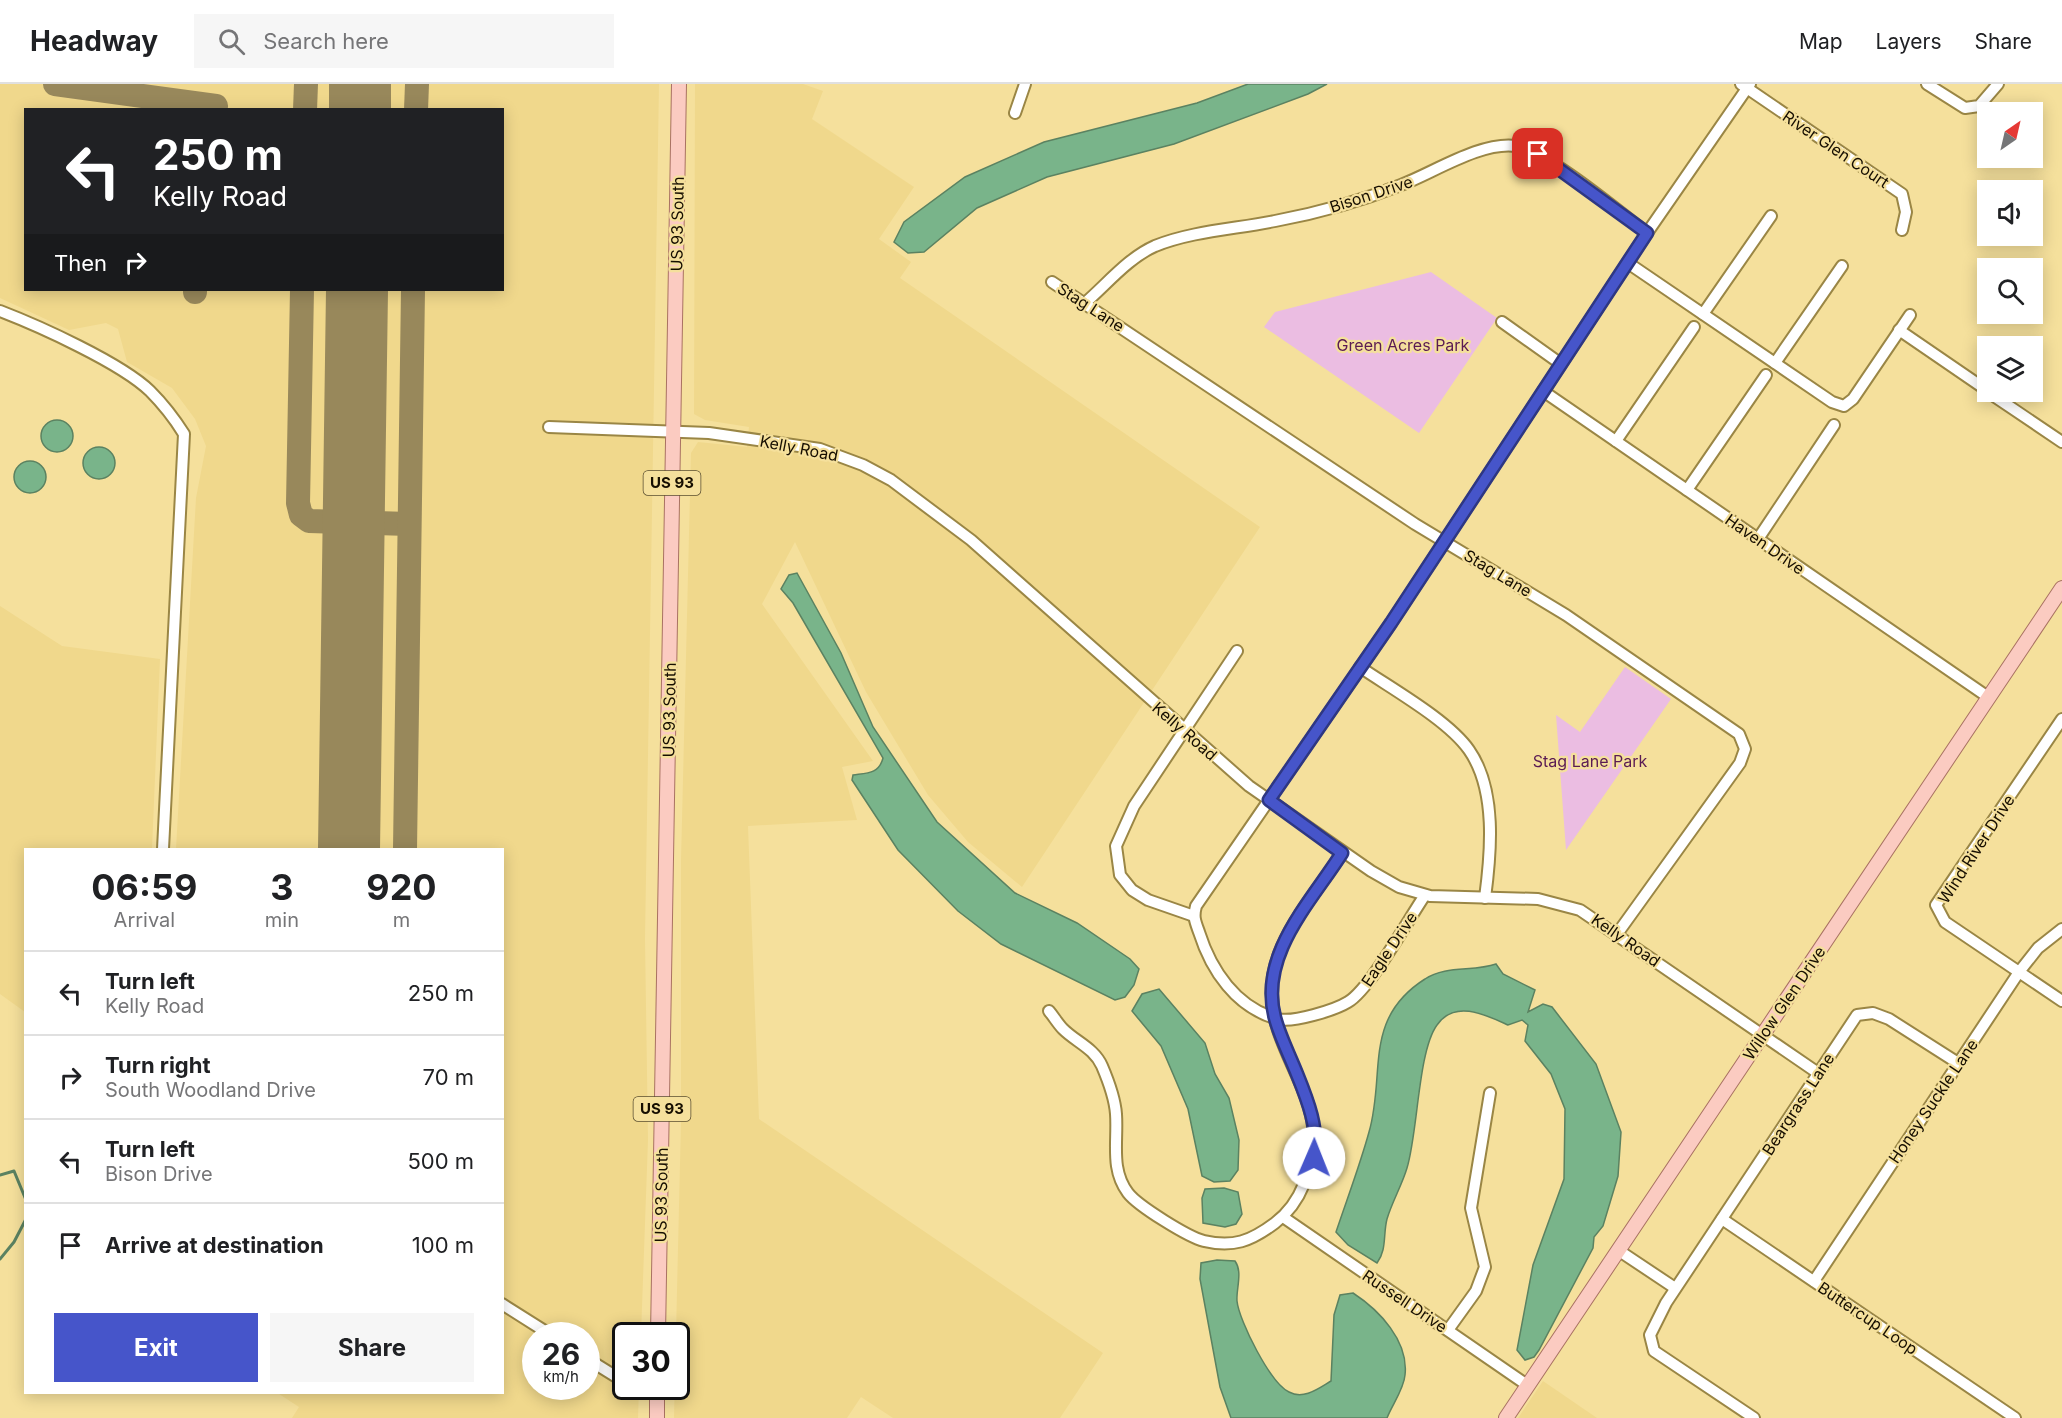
<!DOCTYPE html>
<html lang="en">
<head>
<meta charset="utf-8">
<style>
	:root { --surface:#fff; --page:#f6f6f6; --text:#202124; --muted:#757577; --line:#e0e0e0; --accent:#4655ca }
	body { margin:0; font-family:Inter,sans-serif; background:var(--page); color:var(--text); height:100vh; display:flex; flex-direction:column; font-size:22px; white-space:nowrap }
	* { box-sizing:border-box; margin:0 }
	p { font-size:20px; color:var(--muted) }
	.icon { flex:none; width:33px; height:33px; fill:none; stroke:currentColor; stroke-width:2; stroke-linecap:round; stroke-linejoin:round }
	.map { position:relative; flex:1; overflow:hidden }
	.drawer { position:absolute; left:24px; top:764px; width:480px; height:546px; display:flex; flex-direction:column; background:var(--surface); border-radius:0px; box-shadow:0 3px 15px #0003 }
	.drawer>* { flex:none }
	.banner { position:absolute; left:24px; top:24px; width:480px; height:183px; border-radius:0px; box-shadow:0 3px 15px #0003; background:#202124; color:#fff; overflow:hidden }
	.needle { width:39px; rotate:34deg }
	.controls { position:absolute; left:1977px; top:18px; display:grid; gap:12px }
	.controls a { display:grid; place-items:center; width:66px; height:66px; border-radius:0px; background:var(--surface); box-shadow:0 3px 15px #0003; font-size:30px }
	.speed { position:absolute; left:522px; top:1238px; display:flex; gap:12px; font-size:30px; font-weight:700; text-align:center }
	.speed>* { display:grid; place-content:center; width:78px; height:78px; border-radius:50%; background:var(--surface); box-shadow:0 3px 15px #0003; line-height:1 }
	.speed small { font-size:15px; font-weight:400 }
	.speed .limit { border:3px solid #111; border-radius:9px; background:#fff; color:#111 }
	.pin { position:absolute; display:grid; place-items:center; width:51px; height:51px; color:#fff; margin:-26px; border-radius:12px; box-shadow:0 3px 9px #0006 }
	.me { position:absolute; width:66px; margin:-33px; rotate:1deg; stroke-linejoin:round; filter:drop-shadow(0 0 4px #0008) }
	.turn { display:flex; align-items:center; gap:21px; height:126px; padding:0 30px; font-size:27px }
	.turn .icon { width:78px; height:78px; stroke-width:2.5 }
	.turn b { display:block; font-size:42px; line-height:51px }
	.then { display:flex; align-items:center; height:57px; padding:0 30px; background:#0003; gap:12px; font-size:22px }
	.eta { display:flex; justify-content:space-evenly; align-items:center; height:102px; text-align:center }
	.eta b { font-size:36px; font-weight:700; line-height:42px }
	.primary-button { display:flex; gap:12px; margin-top:auto; padding:12px 30px }
	.primary-button a { flex:1; height:69px; border-radius:0px; background:var(--accent); color:#fff; font-size:24px; font-weight:700; line-height:69px; text-align:center }
	.primary-button a+a { background:var(--page); color:var(--text) }
	ul { padding:0; list-style:none }
	li { display:flex; align-items:center; gap:18px; height:84px; padding:0 30px; border-top:2px solid var(--line) }
	li div { flex:1 }
	li b { display:block; font-size:22px }
	li em { font-style:normal }
	header { display:flex; align-items:center; gap:36px; box-sizing:border-box; height:84px; padding:0 30px; background:var(--surface); border-bottom:2px solid var(--line) }
	header strong { font-size:28px }
	nav { display:flex; gap:33px; margin-inline-start:auto; font-size:21px }
	.search { width:420px; height:54px; background:var(--page); display:flex; align-items:center; gap:15px; box-sizing:border-box; padding:0 21px; border-radius:0px; color:var(--muted); font-size:22px }
	.map>svg:first-child { display:block }
	.built { fill:#f0d88c; fill-rule:evenodd }
	.green { fill:#ebbde2 }
	.water { fill:#79b48a; stroke:#5b8261; stroke-width:1.5 }
	.lines { fill:none; stroke-linecap:round; stroke-linejoin:round }
	.stream { stroke:#5b8261; stroke-width:3 }
	.taxiway { stroke:#98885b; stroke-width:24 }
	.runway { stroke:#98885b; stroke-width:62 }
	.minor-casing { stroke:#9a8645; stroke-width:14 }
	.major-casing { stroke:#a97262; stroke-width:16 }
	.minor { stroke:#fff; stroke-width:10 }
	.major { stroke:#fbcbc1; stroke-width:14 }
	.route-casing { stroke:#2e3783; stroke-width:15 }
	.route { stroke:#4655ca; stroke-width:10 }
	.labels { text-anchor:middle; stroke-width:4.5; stroke-linejoin:round; paint-order:stroke }
	.shield { fill:#f5e09c; stroke:#594d2f; stroke-width:1.5 }
	.shield-label { font-size:15px; font-weight:bold; fill:#160e00 }
	.street-label { font-size:16px; fill:#160e00; stroke:#f5e09c }
	.park-label { font-size:16px; fill:#5a1b53; stroke:#f5e09c }
</style>
</head>
<body>
<header>
<strong>Headway</strong>
<div class="search"><svg class="icon" aria-label="search" viewBox="0 0 24 24"><circle cx="10" cy="10" r="6"/><path d="M15 15l6 6"/></svg>Search here</div>
<nav><a>Map</a><a>Layers</a><a>Share</a></nav>
</header>
<div class="map">
<svg width="2062" height="1334" viewBox="0 0 2062 1334">
	<rect width="100%" height="100%" fill="#f5e09c"/>
	<g class="built">
		<path d="M0 0H659L645 855 648 1056 641 1251H626V1302H639L638 1334H292L299 1323 276 1308H502V765H176L196 414 206 362 195 335 172 304 127 278 118 245 106 239 69 246 0 214ZM26 26H502V206H26ZM536 1251H586V1302H536Z"/>
		<path d="M695 0H803L823 7 812 35 914 103 879 155 911 178 900 194 1260 443 1022 803 968 758 928 711 866 608 795 458 762 520 873 677 842 683 857 736 748 742 759 1035 1103 1269 1060 1334H893L861 1313 847 1334H674L681 1038V777L691 369 698 358 747 363 749 343 705 336 694 330Z"/>
		<path d="M0 522 62 562 160 575 152 765H26L25 928 0 910Z"/>
		<path d="M1543 1297 1597 1334H1518Z"/>
	</g>
	<g class="green">
		<path d="M1431 188 1497 234 1419 349 1264 243 1275 228Z"/>
		<path d="M1625 583 1671 615 1566 766 1556 631 1580 648Z"/>
	</g>
	<g class="water">
		<path d="M1248 0H1327L1308 10 1174 60 1047 93 977 124 924 168 908 169 894 158 904 138 965 93 1044 58 1197 19Z"/>
		<circle cx="57" cy="352" r="16"/>
		<circle cx="99" cy="379" r="16"/>
		<circle cx="30" cy="393" r="16"/>
		<path d="M797 489 841 569 873 643 937 738 1015 809 1077 839 1130 875 1139 885 1134 901 1125 913 1115 916 1001 860 958 827 898 766 852 696 853 691C867 689 879 690 883 674L793 519 781 505 789 491Z"/>
		<path d="M1496 880 1503 890 1535 906 1528 928 1543 920 1552 923 1596 980 1621 1048 1618 1092 1603 1142 1594 1153 1593 1164 1539 1266 1534 1273 1525 1276 1517 1266 1533 1181 1564 1095 1565 1025 1551 990 1525 957 1528 941 1522 936 1508 941C1486 931 1455 915 1437 941 1418 967 1418 1048 1407 1084 1402 1101 1392 1118 1387 1135 1383 1150 1387 1166 1377 1179L1348 1161 1336 1148C1347 1115 1360 1081 1369 1048 1386 990 1362 935 1425 895 1446 881 1473 888 1496 880Z"/>
		<path d="M1159 905 1205 959 1215 990 1229 1014 1239 1056 1238 1086 1230 1097 1214 1098 1202 1092 1188 1025 1161 962 1132 927 1142 910Z"/>
		<path d="M1224 1104 1238 1108 1242 1130 1236 1140 1225 1143 1203 1139 1202 1114 1205 1105Z"/>
		<path d="M1217 1176 1235 1177C1243 1188 1236 1205 1237 1217 1239 1237 1271 1300 1289 1308 1304 1316 1319 1304 1331 1297L1334 1231 1340 1211 1353 1209C1379 1226 1409 1257 1405 1291 1404 1305 1392 1321 1387 1334H1231L1220 1303 1200 1195 1201 1179Z"/>
	</g>
	<g class="lines">
		<g class="stream">
			<path d="M0 1091 14 1087 26 1116"/>
			<path d="M0 1175 14 1158 26 1135"/>
		</g>
		<g class="taxiway">
			<path d="M55 0 216 22"/>
			<path d="M305 26 306 0"/>
			<path d="M416 26 417 0"/>
			<path d="M302 206 298 419 301 431 309 437 409 440"/>
			<path d="M195 208V206"/>
			<path d="M405 765 413 206"/>
		</g>
		<g class="runway">
			<path d="M360 26V0"/>
			<path d="M349 765 357 206"/>
		</g>
		<defs>
			<g id="minor">
				<path d="M1741 0 1902 110 1906 128 1902 146"/>
				<path d="M1927 0 1965 24 1979 22 1998 0"/>
				<path d="M1015 29 1025 0"/>
				<path d="M1628 179 1832 318 1844 322 1853 315 1910 231"/>
				<path d="M1052 198 1415 440 1566 531 1739 650 1745 665 1740 679 1617 850"/>
				<path d="M1085 219C1107 200 1128 174 1155 162 1192 147 1236 145 1275 137 1318 129 1361 117 1401 101 1433 89 1481 57 1516 62 1548 68 1618 127 1647 149"/>
				<path d="M0 227C39 242 121 279 150 307 163 320 174 334 184 350L163 765"/>
				<path d="M1703 230 1771 132"/>
				<path d="M1502 238 1561 280"/>
				<path d="M1899 246 1988 307"/>
				<path d="M1775 279 1842 182"/>
				<path d="M1543 307 1988 613"/>
				<path d="M1988 308 2062 358"/>
				<path d="M549 343 709 349 820 365 863 381 891 396 971 456 1249 702 1371 787 1399 803 1430 812 1538 815 1580 826 1818 989"/>
				<path d="M1616 357 1694 243"/>
				<path d="M1687 406 1766 291"/>
				<path d="M1758 455 1834 341"/>
				<path d="M1360 583C1392 605 1448 636 1469 666 1497 706 1491 769 1485 814"/>
				<path d="M2062 635 1936 821 1945 838 2062 917"/>
				<path d="M1425 811C1408 836 1370 905 1348 918 1335 926 1293 939 1278 935 1236 924 1211 886 1199 848 1195 837 1193 833 1196 822L1391 539 1647 149 1750 0"/>
				<path d="M1194 832 1148 816 1132 806 1120 791 1116 762 1134 722 1237 567"/>
				<path d="M1049 927C1054 933 1058 940 1063 945 1076 958 1094 964 1102 982 1108 996 1115 1016 1116 1030 1118 1058 1110 1085 1128 1109 1138 1122 1188 1153 1204 1157 1233 1164 1251 1157 1275 1139 1288 1129 1298 1115 1304 1100 1340 1019 1266 973 1272 900 1276 851 1317 809 1342 769"/>
				<path d="M1283 1133 1527 1301"/>
				<path d="M1722 1135 2015 1334"/>
				<path d="M1618 1166 1675 1204"/>
				<path d="M1814 1197 2019 888 2038 864 2062 845"/>
				<path d="M502 1220 551 1251"/>
				<path d="M1448 1246 1476 1207 1485 1183 1471 1124 1490 1009"/>
				<path d="M586 1274 615 1292 626 1295"/>
				<path d="M1754 1334 1654 1267 1650 1251 1666 1219 1857 931 1873 929 1889 935 1958 979"/>
			</g>
			<g id="major">
				<path d="M658 1251 679 0"/>
				<path d="M657 1334V1302"/>
				<path d="M1506 1334 2062 504"/>
			</g>
		</defs>
		<use href="#minor" class="minor-casing"/>
		<use href="#major" class="major-casing"/>
		<use href="#minor" class="minor"/>
		<use href="#major" class="major"/>
	</g>
	<g class="lines">
		<defs>
			<path id="route" d="M1314 1074C1319 1045 1308 1017 1297 990 1290 972 1280 953 1275 934 1258 871 1311 818 1342 769L1269 716 1391 539 1647 149 1538 70"/>
		</defs>
		<use href="#route" class="route-casing"/>
		<use href="#route" class="route"/>
	</g>
	<g class="labels">
		<g class="shield">
			<rect x="643.5" y="387" width="57" height="24" rx="4.5"/>
			<rect x="633.5" y="1013" width="57" height="24" rx="4.5"/>
		</g>
		<g class="shield-label">
			<text x="672" y="404">US 93</text>
			<text x="662" y="1030">US 93</text>
		</g>
		<g class="street-label">
			<text transform="translate(1836 65) rotate(34)" y="6">River Glen Court</text>
			<text transform="translate(1371 110) rotate(-18)" y="6">Bison Drive</text>
			<text transform="translate(677 140) rotate(-89)" y="6">US 93 South</text>
			<text transform="translate(1091 223) rotate(33)" y="6">Stag Lane</text>
			<text transform="translate(799 364) rotate(11)" y="6">Kelly Road</text>
			<text transform="translate(1765 460) rotate(35)" y="6">Haven Drive</text>
			<text transform="translate(1498 489) rotate(31)" y="6">Stag Lane</text>
			<text transform="translate(669 626) rotate(-89)" y="6">US 93 South</text>
			<text transform="translate(1185 647) rotate(41)" y="6">Kelly Road</text>
			<text transform="translate(1976 765) rotate(-57)" y="6">Wind River Drive</text>
			<text transform="translate(1626 856) rotate(35)" y="6">Kelly Road</text>
			<text transform="translate(1389 865) rotate(-56)" y="6">Eagle Drive</text>
			<text transform="translate(1784 919) rotate(-56)" y="6">Willow Glen Drive</text>
			<text transform="translate(1933 1017) rotate(-56)" y="6">Honey Suckle Lane</text>
			<text transform="translate(1798 1020) rotate(-57)" y="6">Beargrass Lane</text>
			<text transform="translate(661 1111) rotate(-89)" y="6">US 93 South</text>
			<text transform="translate(1405 1217) rotate(34)" y="6">Russell Drive</text>
			<text transform="translate(1868 1234) rotate(34)" y="6">Buttercup Loop</text>
		</g>
		<g class="park-label">
			<text x="1403" y="267">Green Acres Park</text>
			<text x="1590" y="683">Stag Lane Park</text>
		</g>
	</g>
</svg>
<div class="controls">
<a><svg class="needle" viewBox="-14 -14 28 28"><path d="M0-13l5 13h-10z" fill="#e53935"/><path d="M0 13l5-13h-10z" fill="#757577"/></svg></a>
<a><svg class="icon" aria-label="sound" viewBox="0 0 24 24"><path d="M4 9h4l5-4v14l-5-4H4zM17 9q2 3 0 6"/></svg></a>
<a><svg class="icon" aria-label="search" viewBox="0 0 24 24"><circle cx="10" cy="10" r="6"/><path d="M15 15l6 6"/></svg></a>
<a><svg class="icon" aria-label="layers" viewBox="0 0 24 24"><path d="M12 4l9 5-9 5-9-5zM3 14l9 5 9-5"/></svg></a>
</div>
<div class="speed"><div>26<small>km/h</small></div><div class="limit">30</div></div>
<div class="pin" style="left:1538px;top:70px;background:#d93025"><svg class="icon" aria-label="arrive" viewBox="0 0 24 24"><path d="M6 21V4h12l-3 4 3 4H6"/></svg></div>
<svg class="me" style="left:1314px;top:1074px" viewBox="-20 -20 40 40"><circle r="19" fill="#fff"/><path d="M0-13L10 11 0 6-10 11z" fill="#4655ca"/></svg>
<div class="banner">
<div class="turn"><svg class="icon" aria-label="left" viewBox="0 0 24 24"><path d="M17 20v-9H6M10 6l-5 5 5 5"/></svg><div><b>250 m</b>Kelly Road</div></div>
<div class="then">Then<svg class="icon" aria-label="right" viewBox="0 0 24 24"><path d="M7 20v-9h11M14 6l5 5-5 5"/></svg></div>
</div>
<section class="drawer">
<div class="eta">
<div><b>06:59</b><p>Arrival</p></div>
<div><b>3</b><p>min</p></div>
<div><b>920</b><p>m</p></div>
</div>
<ul>
<li><svg class="icon" aria-label="left" viewBox="0 0 24 24"><path d="M17 20v-9H6M10 6l-5 5 5 5"/></svg><div><b>Turn left</b><p>Kelly Road</p></div><em>250 m</em></li>
<li><svg class="icon" aria-label="right" viewBox="0 0 24 24"><path d="M7 20v-9h11M14 6l5 5-5 5"/></svg><div><b>Turn right</b><p>South Woodland Drive</p></div><em>70 m</em></li>
<li><svg class="icon" aria-label="left" viewBox="0 0 24 24"><path d="M17 20v-9H6M10 6l-5 5 5 5"/></svg><div><b>Turn left</b><p>Bison Drive</p></div><em>500 m</em></li>
<li><svg class="icon" aria-label="arrive" viewBox="0 0 24 24"><path d="M6 21V4h12l-3 4 3 4H6"/></svg><div><b>Arrive at destination</b></div><em>100 m</em></li>
</ul>
<div class="primary-button"><a>Exit</a><a>Share</a></div>
</section>
</div>
</body>
</html>
